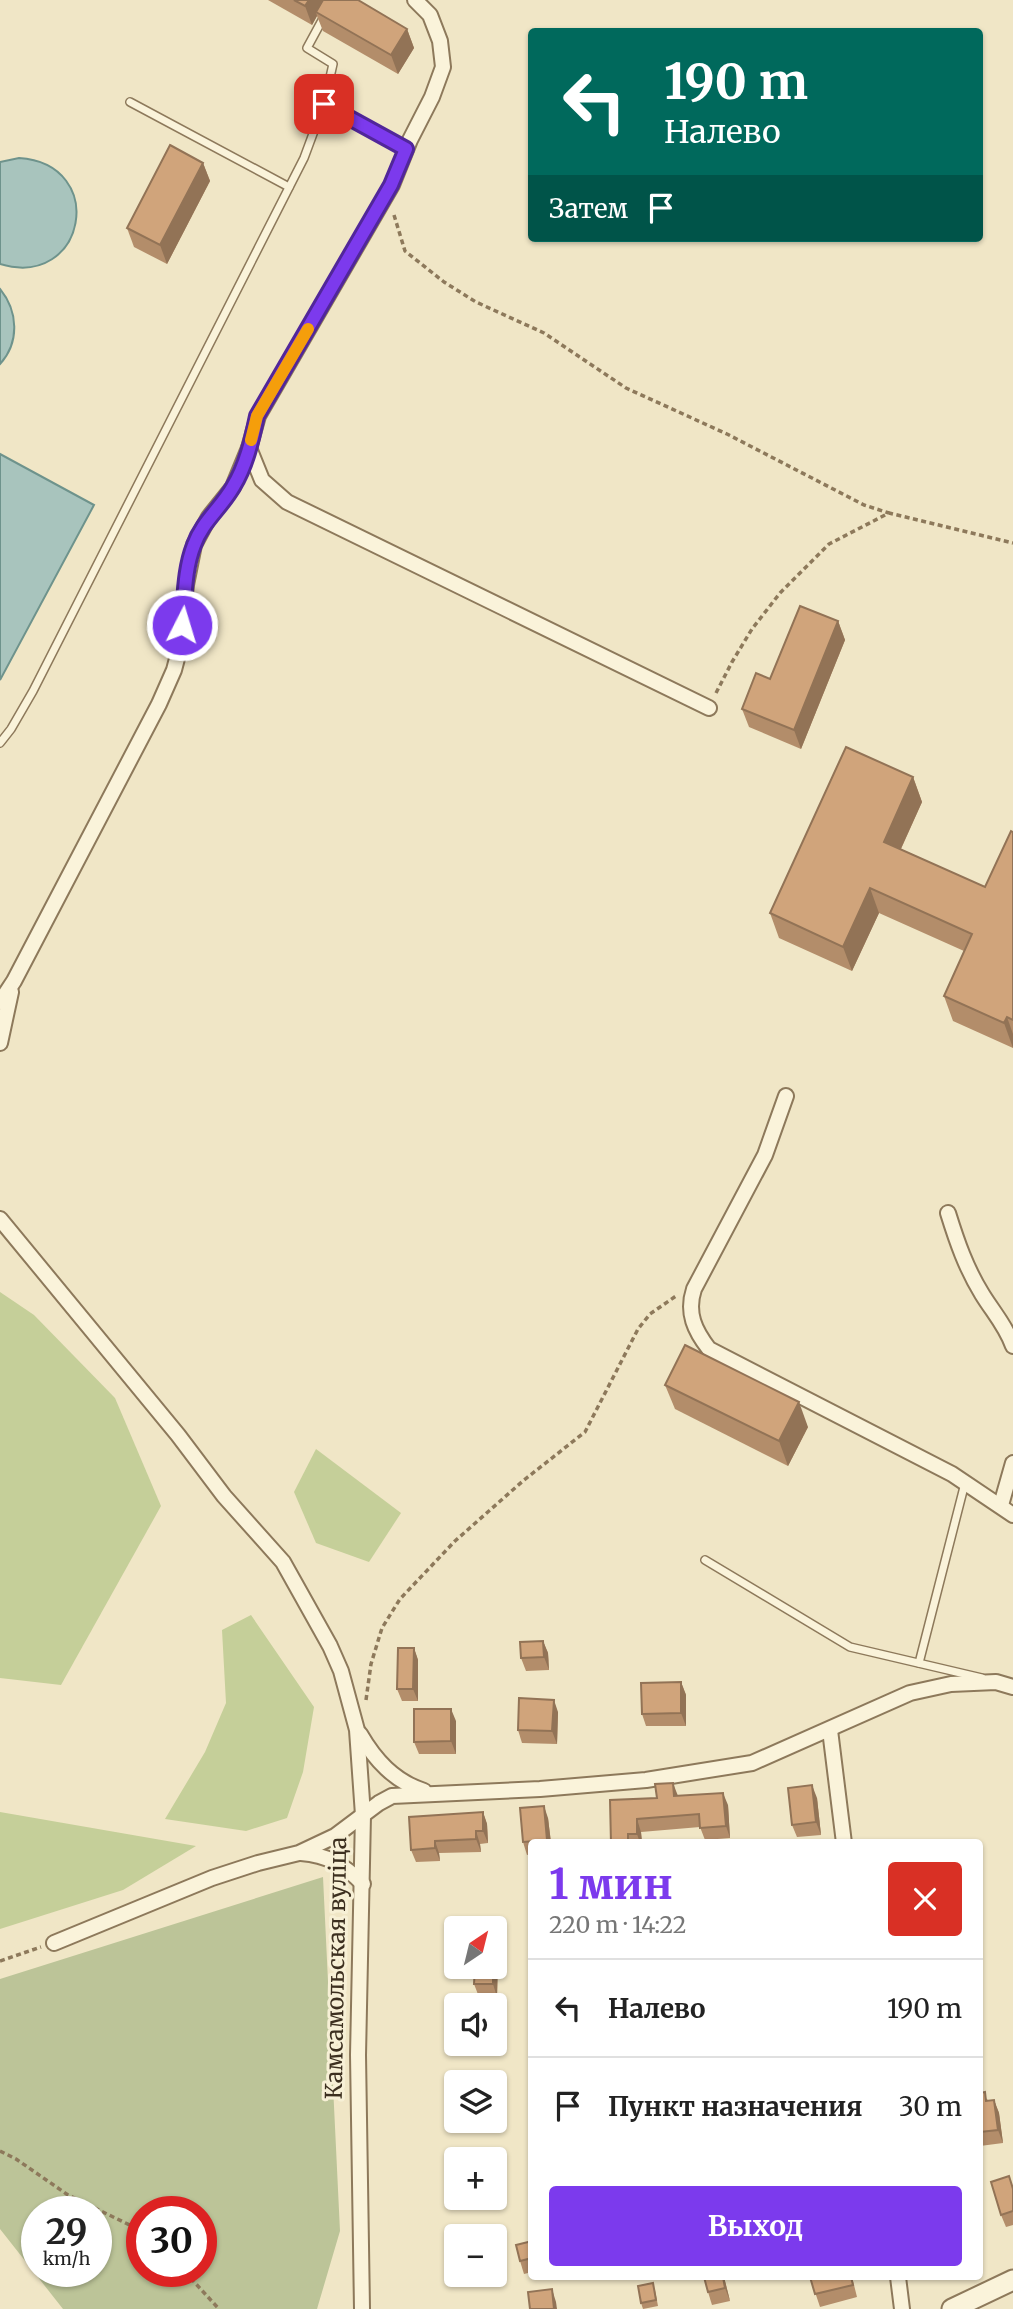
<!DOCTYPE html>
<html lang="ru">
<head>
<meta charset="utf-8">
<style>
	:root { --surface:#fff; --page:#f2f2f2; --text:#222; --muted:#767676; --line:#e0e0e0; --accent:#7c3aed }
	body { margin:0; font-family:Merriweather,serif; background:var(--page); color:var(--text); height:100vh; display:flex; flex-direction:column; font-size:26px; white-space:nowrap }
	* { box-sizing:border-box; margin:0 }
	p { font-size:23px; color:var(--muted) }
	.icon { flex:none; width:38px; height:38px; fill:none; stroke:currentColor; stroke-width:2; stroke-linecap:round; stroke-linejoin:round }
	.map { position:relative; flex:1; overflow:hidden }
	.panel { position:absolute; left:528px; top:1839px; width:455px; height:441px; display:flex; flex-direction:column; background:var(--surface); border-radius:7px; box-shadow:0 2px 5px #0004 }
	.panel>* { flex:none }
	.hud { position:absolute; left:528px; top:28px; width:455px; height:214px; border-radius:7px; box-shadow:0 2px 5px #0004; background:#00695c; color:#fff; overflow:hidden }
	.needle { width:46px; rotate:35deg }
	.controls { position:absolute; left:444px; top:1916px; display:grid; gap:14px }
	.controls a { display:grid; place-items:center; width:63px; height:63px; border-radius:7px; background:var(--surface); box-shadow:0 2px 5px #0004; font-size:35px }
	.speed { position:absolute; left:21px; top:2196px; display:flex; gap:14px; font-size:35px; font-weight:700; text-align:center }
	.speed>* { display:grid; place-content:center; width:91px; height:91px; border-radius:50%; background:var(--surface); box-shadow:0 2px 5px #0004; line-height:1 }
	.speed small { font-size:18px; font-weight:400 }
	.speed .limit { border:10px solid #d22; background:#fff; color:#111 }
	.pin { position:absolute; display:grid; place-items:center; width:60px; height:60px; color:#fff; margin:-30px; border-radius:14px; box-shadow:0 4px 10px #0006 }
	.me { position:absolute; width:77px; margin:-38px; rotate:5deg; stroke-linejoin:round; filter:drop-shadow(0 0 5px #0008) }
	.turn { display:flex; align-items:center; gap:24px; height:147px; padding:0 21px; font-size:32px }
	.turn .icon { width:91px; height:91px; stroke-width:2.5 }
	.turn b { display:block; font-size:49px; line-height:60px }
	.then { display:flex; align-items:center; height:66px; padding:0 21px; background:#0003; gap:14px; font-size:26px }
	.round { display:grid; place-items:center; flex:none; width:74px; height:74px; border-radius:7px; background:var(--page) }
	.overview { display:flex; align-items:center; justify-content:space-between; height:119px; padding:0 21px }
	h1 { font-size:42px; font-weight:700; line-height:52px; color:var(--accent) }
	.button { display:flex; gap:14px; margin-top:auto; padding:14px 21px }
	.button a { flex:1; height:80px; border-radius:7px; background:var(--accent); color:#fff; font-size:28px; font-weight:700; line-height:80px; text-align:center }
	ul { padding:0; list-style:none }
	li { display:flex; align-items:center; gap:21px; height:98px; padding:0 21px; border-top:2px solid var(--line) }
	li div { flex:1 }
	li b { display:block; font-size:26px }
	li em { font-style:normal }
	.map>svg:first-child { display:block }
	.green { fill:#c5cf99 }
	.cemetery { fill:#bcc498; fill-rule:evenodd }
	.water { fill:#a8c4bd; stroke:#6e938c; stroke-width:2 }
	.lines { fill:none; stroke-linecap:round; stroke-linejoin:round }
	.service-casing { stroke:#8d795b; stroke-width:10 }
	.minor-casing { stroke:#8d795b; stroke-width:18 }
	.tertiary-casing { stroke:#8d795b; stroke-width:23 }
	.path { stroke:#8d795b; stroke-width:3.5; stroke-dasharray:5 3.5; stroke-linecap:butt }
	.service { stroke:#faf3da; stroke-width:7 }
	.minor { stroke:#faf3da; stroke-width:14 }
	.tertiary { stroke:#faf3da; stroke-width:19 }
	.wall { fill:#b38d6a }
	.shaded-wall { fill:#927356 }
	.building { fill:#d0a47b; stroke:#927356; stroke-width:2 }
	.route-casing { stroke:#51269a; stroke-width:18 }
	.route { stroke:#7c3aed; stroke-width:12 }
	.slow { stroke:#f59e0b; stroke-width:12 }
	.labels { text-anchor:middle; stroke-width:6; stroke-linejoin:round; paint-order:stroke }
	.street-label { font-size:23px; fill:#3c2f1f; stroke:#f7f0d6 }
</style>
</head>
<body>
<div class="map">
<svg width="1013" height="2309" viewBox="0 0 1013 2309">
	<rect width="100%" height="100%" fill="#f0e6c6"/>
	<g class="green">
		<path d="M0 1292 34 1315 115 1398 161 1506 61 1685 0 1678Z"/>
		<path d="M316 1449 401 1513 369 1562 316 1543 294 1492Z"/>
		<path d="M251 1615 314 1707 303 1772 287 1818 246 1831 165 1819 205 1752 226 1703 222 1630Z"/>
		<path d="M0 1813V1812L196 1846 123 1890 0 1929Z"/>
	</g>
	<path class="cemetery" d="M323 1877 340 2231 317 2309H63L0 2229V1979ZM37 2212H96V2272H37ZM201 2212V2272H142V2212Z"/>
	<g class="water">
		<path d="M19 158C109 164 86 290 0 264V162Z"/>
		<path d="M0 289C18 311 20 342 0 364Z"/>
		<path d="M0 454 94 505 0 680Z"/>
	</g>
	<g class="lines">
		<defs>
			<g id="service">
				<path d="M130 102 289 187"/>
				<path d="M324 104 406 149"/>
				<path d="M0 743 11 729 33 691 304 158 324 104 333 64 307 48 333 0"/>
				<path d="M705 1560 850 1647 982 1678"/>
				<path d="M919 1663 965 1483"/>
			</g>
			<g id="minor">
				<path d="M415 0 430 15 440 41 443 67 432 97 410 140 392 185 258 416 249 448 262 480 287 502 709 708"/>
				<path d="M0 1002 14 981 159 704 174 670 179 651 186 585 194 545 209 517 233 487 249 448"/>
				<path d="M0 1043 11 992"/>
				<path d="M786 1096 765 1155 694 1289C686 1313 695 1331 709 1349L952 1474 1013 1515"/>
				<path d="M948 1213C957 1242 966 1268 982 1294 993 1312 1006 1326 1013 1346"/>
				<path d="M0 1219 178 1435 224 1496 283 1562 330 1646 341 1671 357 1730 363 1815 358 2055 362 2309"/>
				<path d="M1001 1505 1013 1463"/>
				<path d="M830 1730 844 1843"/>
				<path d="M360 1734C375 1760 394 1781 424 1791"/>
				<path d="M301 1853C328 1855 344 1865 363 1884"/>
				<path d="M54 1943 212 1878 258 1863 299 1853 335 1836 379 1803 392 1796 540 1789 646 1780 752 1763 910 1693 951 1684 996 1682 1013 1687"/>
				<path d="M898 2277 902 2309"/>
			</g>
			<path id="tertiary" d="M952 2309 1013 2280"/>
		</defs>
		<use href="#service" class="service-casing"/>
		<use href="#minor" class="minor-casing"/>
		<use href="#tertiary" class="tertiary-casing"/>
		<g class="path">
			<path d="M394 215 405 251 444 282 476 302 544 333 626 388 727 434 864 505 889 513"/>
			<path d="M716 693 732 662 752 629 780 593 829 544 889 513 1013 543"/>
			<path d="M366 1700 371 1664 382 1628 400 1599 455 1541 524 1480 585 1432 638 1329 650 1314 676 1296"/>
			<path d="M0 1961 41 1947"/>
			<path d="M0 2151 16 2159 68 2195 142 2231"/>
			<path d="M185 2272 219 2309"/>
		</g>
		<use href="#service" class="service"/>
		<use href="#minor" class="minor"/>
		<use href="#tertiary" class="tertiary"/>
	</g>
	<g class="wall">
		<path d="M268 0H358L407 29 414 48 398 74 323 31 317 16 312 25Z"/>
		<path d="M203 163 210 181 167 264 134 247 127 228Z"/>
		<path d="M838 621 845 640 801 749 749 727 742 709 770 679Z"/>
		<path d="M913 777 922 802 901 849 985 887 1013 832V1048L953 1021 944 996 964 951 879 913 852 971 779 938 770 913Z"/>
		<path d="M665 1385 808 1427 788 1466 675 1409Z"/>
		<path d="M543 1641 548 1653 549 1670 526 1671 521 1658Z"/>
		<path d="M414 1648 418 1660V1701H402L397 1689Z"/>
		<path d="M681 1682 686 1695V1726H646L642 1714Z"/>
		<path d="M558 1712 557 1744 522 1743 518 1730Z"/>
		<path d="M456 1721V1754H419L414 1742Z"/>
		<path d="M678 1796 728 1805 730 1838 705 1840 700 1827 641 1832 642 1843H611L657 1798Z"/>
		<path d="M817 1798 821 1835 797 1837 792 1825Z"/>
		<path d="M483 1812 487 1824 488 1843 480 1844 481 1852 439 1853 440 1861 416 1862 411 1850Z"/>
		<path d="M548 1818 551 1843H532V1854L527 1855 523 1842Z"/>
		<path d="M498 1959 497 1997H479L474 1984Z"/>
		<path d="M980 2093 989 2101 994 2100 999 2113 1003 2143 980 2146Z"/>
		<path d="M1009 2176 1013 2187V2225L1006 2227 1001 2215Z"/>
		<path d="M532 2241V2272L524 2274 520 2261Z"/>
		<path d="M704 2277H724L730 2301 712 2305 708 2292Z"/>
		<path d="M810 2277H852L857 2297 820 2307Z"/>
		<path d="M655 2290 658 2306 643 2309 641 2303Z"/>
	</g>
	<g class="shaded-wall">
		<path d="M309 0H326L316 12 317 16 312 25 305 6Z"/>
		<path d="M407 29 414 48 398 74 391 55Z"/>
		<path d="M203 163 210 181 167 264 160 245Z"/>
		<path d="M838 621 845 640 801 749 794 730Z"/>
		<path d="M913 777 922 802 893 866 884 842Z"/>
		<path d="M870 888 879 913 852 971 843 947Z"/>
		<path d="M1007 1017 1013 1034V1048L1004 1023Z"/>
		<path d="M799 1402 808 1427 788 1466 779 1441Z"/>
		<path d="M543 1641 548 1653 549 1670 544 1657Z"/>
		<path d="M414 1648 418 1660V1701L413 1689Z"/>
		<path d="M681 1682 686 1695V1726L681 1713Z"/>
		<path d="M554 1700 558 1712 557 1744 552 1731Z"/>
		<path d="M451 1709 456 1721V1754L451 1741Z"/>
		<path d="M673 1783 678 1796H674Z"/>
		<path d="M812 1785 817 1798 821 1835 816 1822Z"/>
		<path d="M723 1793 728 1805 730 1838 726 1826Z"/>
		<path d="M544 1806 548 1818 551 1843H548L547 1840Z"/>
		<path d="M483 1812 487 1824 488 1843 483 1831Z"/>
		<path d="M637 1819 641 1832 642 1843H640L637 1834Z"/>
		<path d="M476 1831 480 1844 481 1852 476 1839Z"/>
		<path d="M435 1841 439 1853 440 1861 435 1848Z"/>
		<path d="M495 1951 498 1959 497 1997 493 1984V1967H495Z"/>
		<path d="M994 2100 999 2113 1003 2143 998 2130Z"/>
		<path d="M723 2277H724L730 2301 725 2288Z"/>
		<path d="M552 2289 556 2302 557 2309H554Z"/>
	</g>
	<g class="building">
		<path d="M294 0H309L305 6Z"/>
		<path d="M323 0H358L407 29 391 55 316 12Z"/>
		<path d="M170 145 203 163 160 245 127 228Z"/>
		<path d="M800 606 838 621 794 730 742 709 756 673 770 679Z"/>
		<path d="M846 747 913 777 884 842 985 887 1011 831 1013 832V1020L1007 1017 1004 1023 944 996 972 934 870 888 843 947 770 913Z"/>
		<path d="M685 1345 799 1402 779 1441 665 1385Z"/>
		<path d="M543 1641 544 1657 521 1658 520 1642Z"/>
		<path d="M398 1648H414L413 1689H397Z"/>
		<path d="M681 1682V1713L642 1714 641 1683Z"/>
		<path d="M519 1698 554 1700 552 1731 518 1730Z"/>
		<path d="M414 1709H451V1741L414 1742Z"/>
		<path d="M673 1783 674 1796 723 1793 726 1826 700 1828 699 1814 637 1819V1834H628V1843H611L610 1800 657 1798 655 1784Z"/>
		<path d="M812 1785 816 1822 792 1825 788 1788Z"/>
		<path d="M544 1806 547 1840 523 1842 520 1808Z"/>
		<path d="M483 1812V1831H476V1839L435 1841V1848L411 1850 409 1817Z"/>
		<path d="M957 1841V1843H935Z"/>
		<path d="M475 1967H493V1984H474Z"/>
		<path d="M985 2092 986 2101 994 2100 998 2130 980 2132V2093Z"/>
		<path d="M1009 2176 1013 2189V2211L1001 2215 991 2182Z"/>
		<path d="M532 2241V2258L520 2261 516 2245Z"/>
		<path d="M704 2277H723L725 2288 708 2292Z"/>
		<path d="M810 2277H851L853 2285 815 2294Z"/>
		<path d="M653 2283 656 2300 641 2303 638 2286Z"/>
		<path d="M552 2289 554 2309H530L528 2292Z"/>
	</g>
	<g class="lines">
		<defs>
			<path id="route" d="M182 625C185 599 184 570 194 545 202 522 221 508 233 487 246 466 252 440 257 416L391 185 406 149 324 104"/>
		</defs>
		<use href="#route" class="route-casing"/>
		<use href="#route" class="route"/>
		<path class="slow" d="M251 440 257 416 308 329"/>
	</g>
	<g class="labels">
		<g class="street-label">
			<text transform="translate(336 1968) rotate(-89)" y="8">Камсамольская вуліца</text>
		</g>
	</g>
</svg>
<div class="controls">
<a><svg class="needle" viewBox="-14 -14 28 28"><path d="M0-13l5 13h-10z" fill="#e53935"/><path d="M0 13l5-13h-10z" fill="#767676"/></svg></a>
<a><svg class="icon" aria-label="sound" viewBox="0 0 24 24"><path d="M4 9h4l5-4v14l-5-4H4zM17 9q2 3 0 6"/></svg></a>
<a><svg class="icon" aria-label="layers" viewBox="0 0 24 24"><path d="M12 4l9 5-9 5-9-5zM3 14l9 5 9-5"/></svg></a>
<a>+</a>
<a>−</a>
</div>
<div class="speed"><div>29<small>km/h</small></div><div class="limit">30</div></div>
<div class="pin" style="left:324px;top:104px;background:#d93025"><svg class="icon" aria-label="arrive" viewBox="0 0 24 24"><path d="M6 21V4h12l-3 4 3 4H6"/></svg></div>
<svg class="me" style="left:182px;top:625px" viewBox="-20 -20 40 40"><circle r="17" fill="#7c3aed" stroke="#fff" stroke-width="3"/><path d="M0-11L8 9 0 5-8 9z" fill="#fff"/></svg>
<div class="hud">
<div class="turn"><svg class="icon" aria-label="left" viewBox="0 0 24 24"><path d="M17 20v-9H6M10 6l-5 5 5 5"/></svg><div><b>190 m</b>Налево</div></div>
<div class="then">Затем<svg class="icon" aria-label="arrive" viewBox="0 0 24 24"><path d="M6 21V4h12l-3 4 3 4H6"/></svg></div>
</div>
<section class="panel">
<div class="overview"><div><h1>1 мин</h1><p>220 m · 14:22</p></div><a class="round" style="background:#d93025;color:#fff"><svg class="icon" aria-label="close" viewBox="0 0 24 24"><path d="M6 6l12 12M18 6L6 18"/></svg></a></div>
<ul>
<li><svg class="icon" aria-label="left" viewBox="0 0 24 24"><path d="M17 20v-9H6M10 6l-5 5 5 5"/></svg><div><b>Налево</b></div><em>190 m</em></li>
<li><svg class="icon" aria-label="arrive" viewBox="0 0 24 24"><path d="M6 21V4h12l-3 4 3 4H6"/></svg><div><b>Пункт назначения</b></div><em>30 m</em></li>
</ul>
<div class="button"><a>Выход</a></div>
</section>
</div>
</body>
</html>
